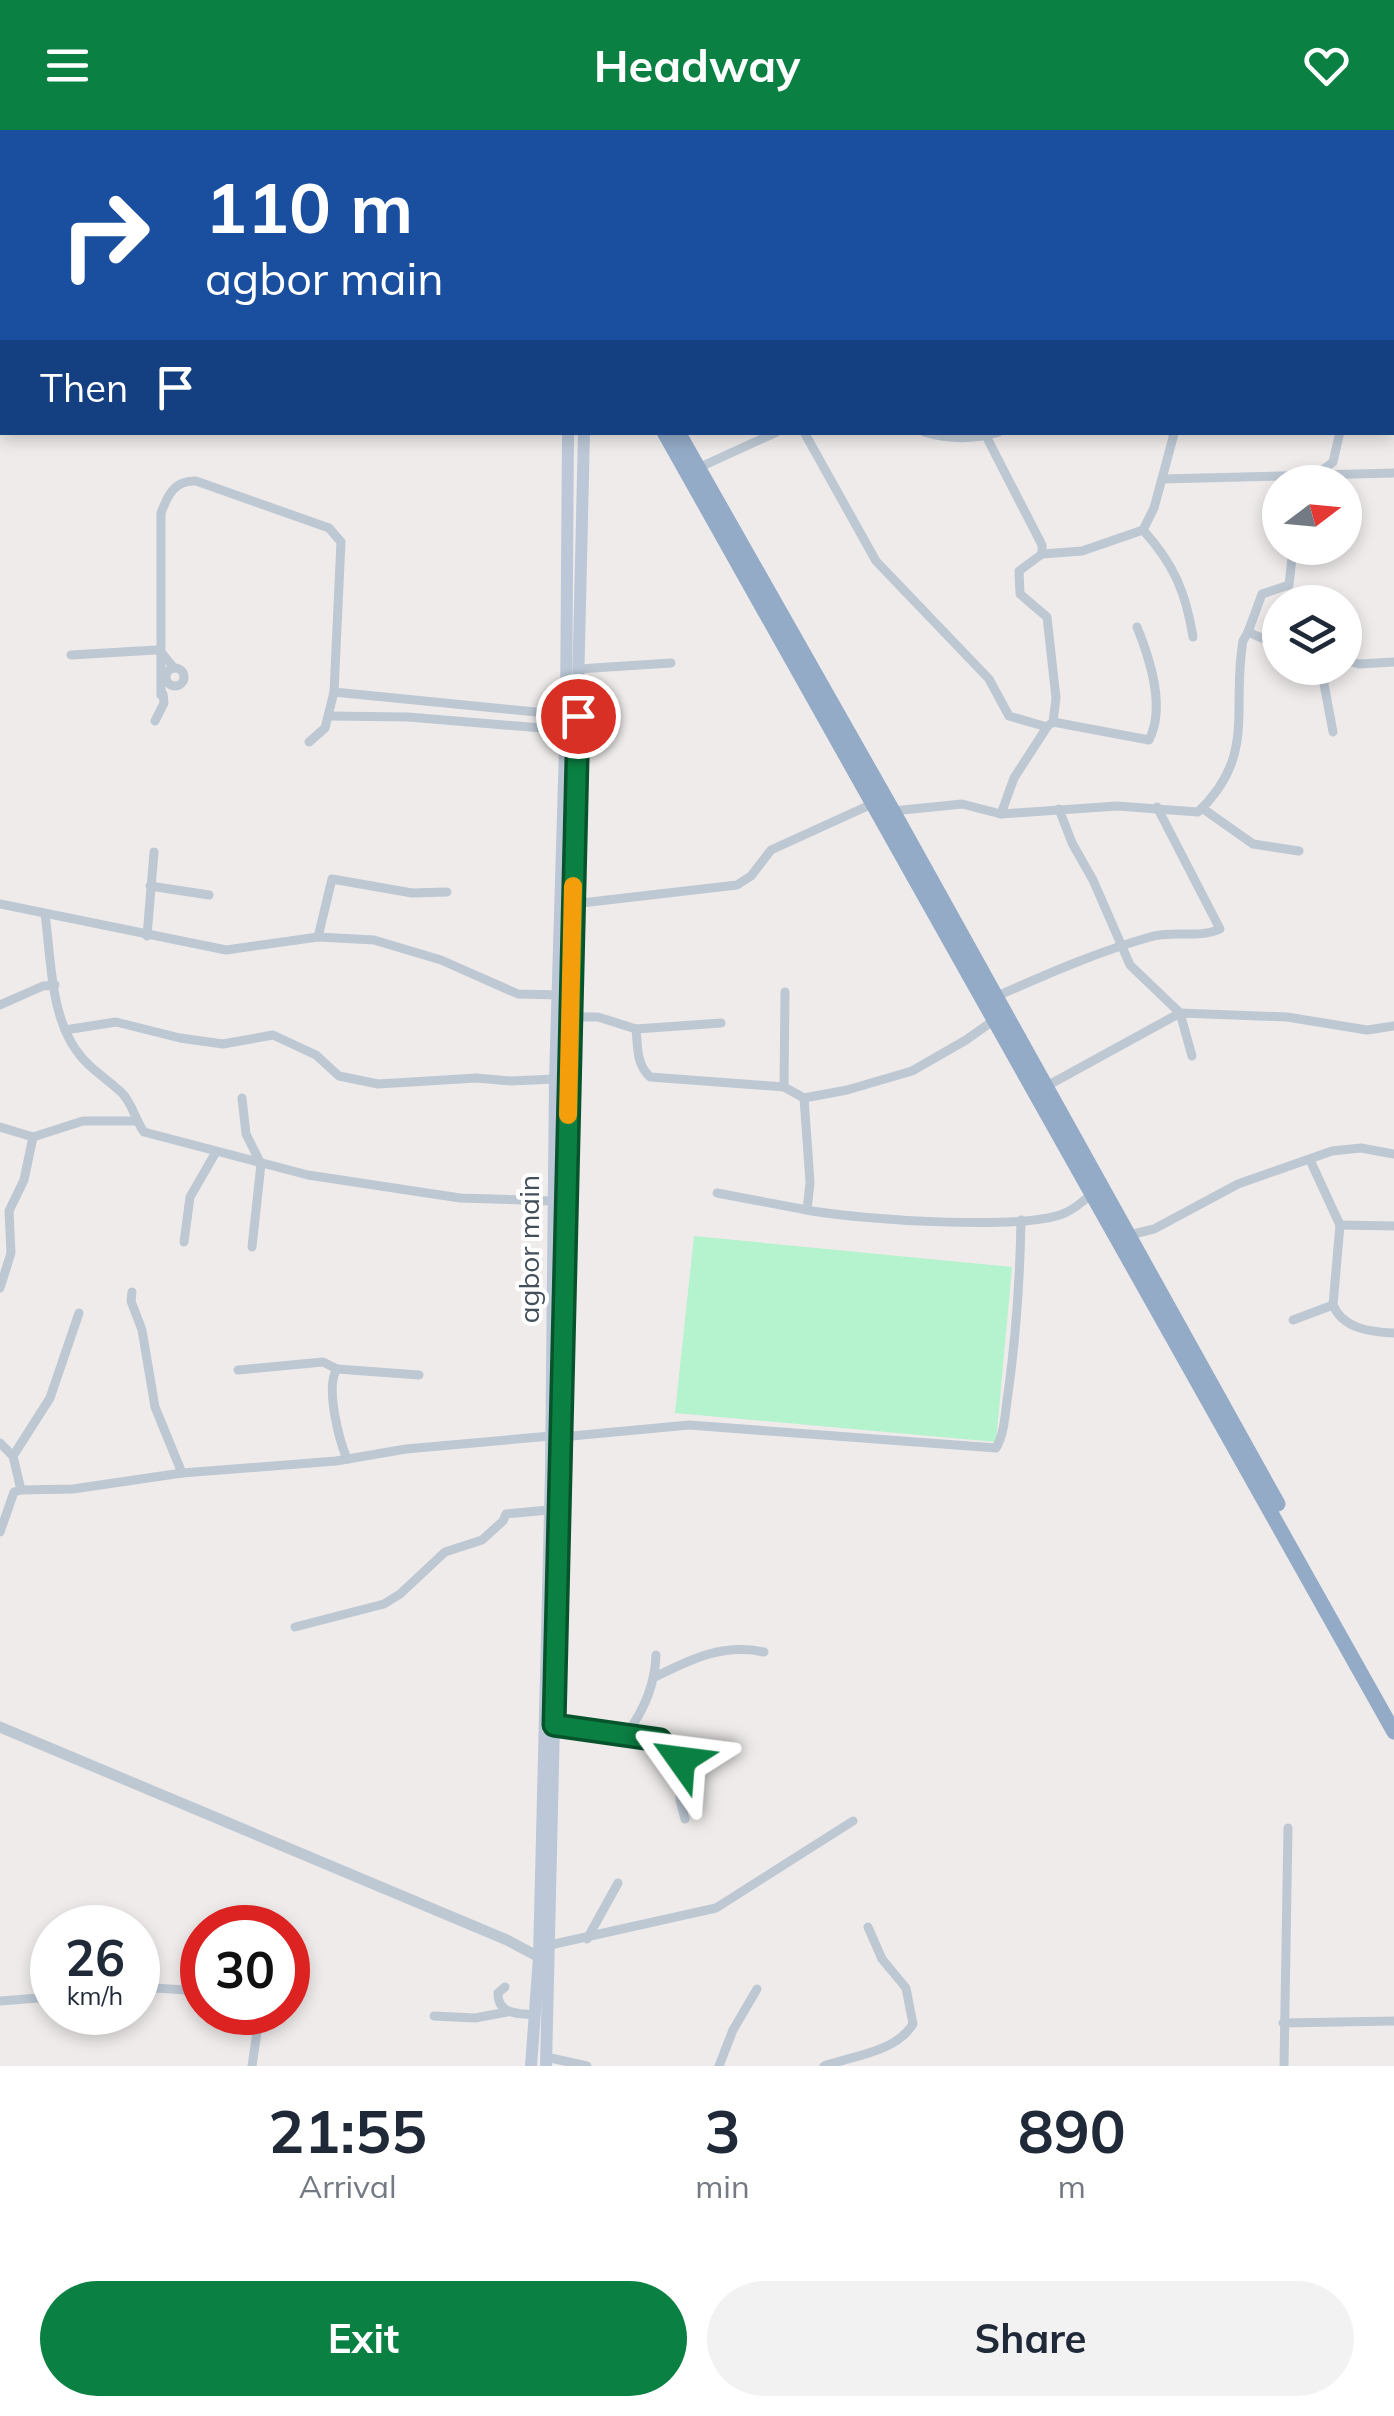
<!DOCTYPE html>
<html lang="en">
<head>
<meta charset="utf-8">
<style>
	:root { --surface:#fff; --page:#f2f2f3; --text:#1f2937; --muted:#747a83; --accent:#0b8043 }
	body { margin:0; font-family:Mulish,sans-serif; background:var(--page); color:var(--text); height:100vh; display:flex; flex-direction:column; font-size:38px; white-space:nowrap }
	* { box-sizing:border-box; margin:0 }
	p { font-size:32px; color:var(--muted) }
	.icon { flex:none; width:55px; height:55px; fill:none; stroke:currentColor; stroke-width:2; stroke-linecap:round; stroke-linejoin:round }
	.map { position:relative; height:1936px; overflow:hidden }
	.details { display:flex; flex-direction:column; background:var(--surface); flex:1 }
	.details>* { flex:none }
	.guide { position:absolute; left:0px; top:0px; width:1395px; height:305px; box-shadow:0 5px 15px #0003; background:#1a4fa0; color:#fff; overflow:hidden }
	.needle { width:65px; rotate:74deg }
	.fabs { position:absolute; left:1262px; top:335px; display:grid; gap:20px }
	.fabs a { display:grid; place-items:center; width:100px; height:100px; border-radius:50%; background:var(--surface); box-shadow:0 5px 15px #0003; font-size:50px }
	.speed { position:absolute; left:30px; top:1775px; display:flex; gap:20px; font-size:50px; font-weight:700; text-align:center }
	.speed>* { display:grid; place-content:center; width:130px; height:130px; border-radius:50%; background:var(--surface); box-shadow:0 5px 15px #0003; line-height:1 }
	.speed small { font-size:25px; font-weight:400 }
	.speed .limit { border:15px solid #d22; background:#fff; color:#111 }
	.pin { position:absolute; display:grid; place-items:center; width:85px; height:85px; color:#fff; margin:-42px; border:5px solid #fff; border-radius:50%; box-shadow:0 2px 10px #0007 }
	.me { position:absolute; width:110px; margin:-55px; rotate:301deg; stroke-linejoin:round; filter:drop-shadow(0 0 8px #0008) }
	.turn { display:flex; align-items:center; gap:35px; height:210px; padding:0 40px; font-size:45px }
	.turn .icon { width:130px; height:130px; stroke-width:2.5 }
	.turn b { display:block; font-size:70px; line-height:85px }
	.then { display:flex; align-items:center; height:95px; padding:0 40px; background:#0003; gap:20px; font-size:38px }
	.eta { display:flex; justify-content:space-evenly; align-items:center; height:170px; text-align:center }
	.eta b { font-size:60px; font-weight:700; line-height:70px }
	.primary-button { display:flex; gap:20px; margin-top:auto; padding:20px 40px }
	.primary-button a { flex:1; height:115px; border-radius:60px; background:var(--accent); color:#fff; font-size:40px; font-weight:700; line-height:115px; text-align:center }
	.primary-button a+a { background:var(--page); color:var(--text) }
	header { display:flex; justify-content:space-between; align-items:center; height:130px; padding:0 40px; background:var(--accent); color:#fff; font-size:45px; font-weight:700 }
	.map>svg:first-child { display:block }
	.green { fill:#b5f2ce }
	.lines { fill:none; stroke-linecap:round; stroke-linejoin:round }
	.minor { stroke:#bdc8d3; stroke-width:9 }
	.tertiary { stroke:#bdc8d3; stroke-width:11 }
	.secondary { stroke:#bcc8d7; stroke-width:12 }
	.trunk { stroke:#94abc7; stroke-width:15 }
	.route-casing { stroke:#07532c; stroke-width:25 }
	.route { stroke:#0b8043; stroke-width:18 }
	.slow { stroke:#f59e0b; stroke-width:18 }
	.labels { text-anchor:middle; stroke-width:8; stroke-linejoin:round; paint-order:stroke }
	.street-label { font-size:28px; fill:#434f5a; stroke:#fff }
</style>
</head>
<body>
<header><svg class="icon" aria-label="menu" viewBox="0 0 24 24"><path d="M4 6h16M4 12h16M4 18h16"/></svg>Headway<svg class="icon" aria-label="heart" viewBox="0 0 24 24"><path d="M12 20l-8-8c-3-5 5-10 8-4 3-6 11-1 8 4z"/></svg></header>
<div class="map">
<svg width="1394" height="1936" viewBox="0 0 1394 1936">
	<rect width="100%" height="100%" fill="#efebeb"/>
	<path class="green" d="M694 1106 1012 1137 996 1312 675 1283Z"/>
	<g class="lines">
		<g class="minor">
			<path d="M11 0 12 2"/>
			<path d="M714 0V2"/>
			<path d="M778 0V2"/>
			<path d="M889 0V2"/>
			<path d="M1386 0 1391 2"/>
			<path d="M228 2 234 0"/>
			<path d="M338 2 339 0"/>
			<path d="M1079 2 1085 0"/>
			<path d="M0 83 2 82"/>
			<path d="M1392 133 1394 132"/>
			<path d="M0 248H2"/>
			<path d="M804 302 876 431 989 549 1009 586 1047 597 1014 648 1001 684"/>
			<path d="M924 302C950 310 973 310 999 302"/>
			<path d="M986 306 1042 415V424L1082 421 1143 400 1154 378 1174 304 1171 302"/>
			<path d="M698 338 777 302"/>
			<path d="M1163 349 1394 343"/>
			<path d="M1313 352 1316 345 1333 332 1340 302"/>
			<path d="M1143 400C1174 434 1186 463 1193 507"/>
			<path d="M1042 424 1019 441 1020 464 1047 487 1056 568 1053 592 1049 595"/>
			<path d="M1248 502 1262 464 1289 455 1293 418"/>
			<path d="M71 525 156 520 161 522 174 538"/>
			<path d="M1345 530 1359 534 1394 532"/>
			<path d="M1321 538 1333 602"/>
			<circle cx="175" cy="547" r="9"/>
			<path d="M578 539 671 533"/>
			<path d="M334 562 566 585"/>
			<path d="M161 565V383C168 364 175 350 196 351L329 398 341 412 334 562 325 598 309 612"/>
			<path d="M330 586 408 587 566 600"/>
			<path d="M155 591 164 573 163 564"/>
			<path d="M1053 592 1149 610C1166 577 1150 529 1137 497"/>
			<path d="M1202 678 1253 714 1299 721"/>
			<path d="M1059 679 1072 713 1093 750 1130 835 1180 883 1192 926"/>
			<path d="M893 681 962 674 1001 684 1117 676 1198 682C1257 626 1231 579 1243 511L1248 502 1280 516"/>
			<path d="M150 756 209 765"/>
			<path d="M0 774 226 820 318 807 374 810 441 830 518 864 560 865"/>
			<path d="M573 774 737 755 751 746 771 720 872 674"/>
			<path d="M45 784C51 827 50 883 76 920 87 937 106 948 121 962 132 972 135 990 144 1002L308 1045 460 1068 554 1071"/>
			<path d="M147 806 154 722"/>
			<path d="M318 807 332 749 412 763 447 762"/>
			<path d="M995 867C1047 844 1097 822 1150 807 1173 800 1198 809 1220 799L1157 677"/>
			<path d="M0 875 43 856 55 855"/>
			<path d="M572 887H598L636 899C638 917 636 934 650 947L784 957 804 968 847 960 912 941 966 910 997 888"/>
			<path d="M636 899 721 893"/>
			<path d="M65 900 116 892 180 908 223 914 273 905 316 925 339 946 378 954 477 948 511 951 555 949"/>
			<path d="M784 957 785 862"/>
			<path d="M1045 957 1180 883 1287 887 1367 900 1394 896"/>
			<path d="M242 968 246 1004 261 1034 252 1117"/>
			<path d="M804 968 810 1052 807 1080C853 1089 1029 1102 1067 1082 1076 1078 1084 1070 1092 1064"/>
			<path d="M0 997 33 1007 24 1050 9 1081 11 1123 0 1158"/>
			<path d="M33 1007 83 991H136"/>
			<path d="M1310 1030 1340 1095 1333 1175C1343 1199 1371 1202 1394 1203"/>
			<path d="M717 1063 807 1080"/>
			<path d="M1340 1095 1394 1096"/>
			<path d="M1129 1105 1154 1099 1238 1054 1332 1021 1361 1018 1394 1024"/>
			<path d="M184 1112 190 1067 216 1022"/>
			<path d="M132 1162 131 1171 142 1200 155 1277 182 1343"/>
			<path d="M1293 1190 1333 1175"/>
			<path d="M238 1240 323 1232 337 1239"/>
			<path d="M561 1307 689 1295 996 1318C1005 1303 1005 1282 1008 1264 1016 1206 1020 1149 1021 1090"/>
			<path d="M0 1313 13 1326 21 1360 14 1362 0 1402"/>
			<path d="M13 1326 50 1268 79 1183"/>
			<path d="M347 1329C339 1310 325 1256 337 1239L419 1245"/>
			<path d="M21 1360 73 1359 182 1343 336 1331 406 1319 551 1306"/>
			<path d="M295 1497 384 1474 400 1464 445 1422 482 1410 503 1391 506 1384 549 1380"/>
			<path d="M655 1547C691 1529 723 1513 764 1522"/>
			<path d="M554 1595 660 1609 671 1624 681 1630 680 1670 685 1689"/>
			<path d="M627 1603C645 1579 655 1555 656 1525"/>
			<path d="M587 1809 618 1753"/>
			<path d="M550 1815 716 1778 853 1691"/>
			<path d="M138 1857 202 1861"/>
			<path d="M505 1857 498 1863C498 1885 517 1883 534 1885"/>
			<path d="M0 1871 52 1867"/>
			<path d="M434 1886 475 1888 507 1882"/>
			<path d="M1283 1893 1394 1891"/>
			<path d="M546 1927 587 1936"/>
			<path d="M252 1936 260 1882"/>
			<path d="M719 1936 733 1900 757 1859"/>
			<path d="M824 1936C853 1926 896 1922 913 1894L906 1858 882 1829 868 1797"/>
			<path d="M1284 1936 1288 1698"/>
		</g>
		<g class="tertiary">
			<path d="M583 2V0"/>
			<path d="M0 1597 507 1810 539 1827"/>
		</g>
		<g class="secondary">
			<path d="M531 1936 539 1827 551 1342 555 949 566 585 568 302"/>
			<path d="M546 1936 584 302"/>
		</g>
		<g class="trunk">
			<path d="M497 0 498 2"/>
			<path d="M511 0 512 2"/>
			<path d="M664 302 1394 1602"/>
			<path d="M678 302 893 681 1278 1374"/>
		</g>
	</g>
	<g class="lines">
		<defs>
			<path id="route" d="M578 586 554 1595 660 1610 671 1624 681 1630"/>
		</defs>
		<use href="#route" class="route-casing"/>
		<use href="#route" class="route"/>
		<path class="slow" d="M568 985 573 756"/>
	</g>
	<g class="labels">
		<g class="street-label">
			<text transform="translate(529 1119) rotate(-90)" y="10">agbor main</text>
		</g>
	</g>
</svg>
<div class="fabs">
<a><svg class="needle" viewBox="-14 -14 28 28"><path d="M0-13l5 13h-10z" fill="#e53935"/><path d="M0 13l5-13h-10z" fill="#747a83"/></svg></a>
<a><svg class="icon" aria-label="layers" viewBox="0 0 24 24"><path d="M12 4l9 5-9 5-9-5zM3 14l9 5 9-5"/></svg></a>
</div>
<div class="speed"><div>26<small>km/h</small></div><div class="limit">30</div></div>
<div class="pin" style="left:578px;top:586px;background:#d93025"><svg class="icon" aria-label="arrive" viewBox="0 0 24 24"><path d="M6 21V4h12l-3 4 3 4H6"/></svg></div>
<svg class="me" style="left:681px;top:1630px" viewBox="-20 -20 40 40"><path d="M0-17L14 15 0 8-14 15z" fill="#0b8043" stroke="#fff" stroke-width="4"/></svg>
<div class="guide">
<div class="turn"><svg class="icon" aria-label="right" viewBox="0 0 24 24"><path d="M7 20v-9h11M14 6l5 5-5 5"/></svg><div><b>110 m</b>agbor main</div></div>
<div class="then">Then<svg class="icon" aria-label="arrive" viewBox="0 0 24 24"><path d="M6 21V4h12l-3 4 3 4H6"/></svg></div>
</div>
</div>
<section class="details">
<div class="eta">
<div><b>21:55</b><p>Arrival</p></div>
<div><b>3</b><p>min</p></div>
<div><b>890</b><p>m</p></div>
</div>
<div class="primary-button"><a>Exit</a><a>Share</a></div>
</section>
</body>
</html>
